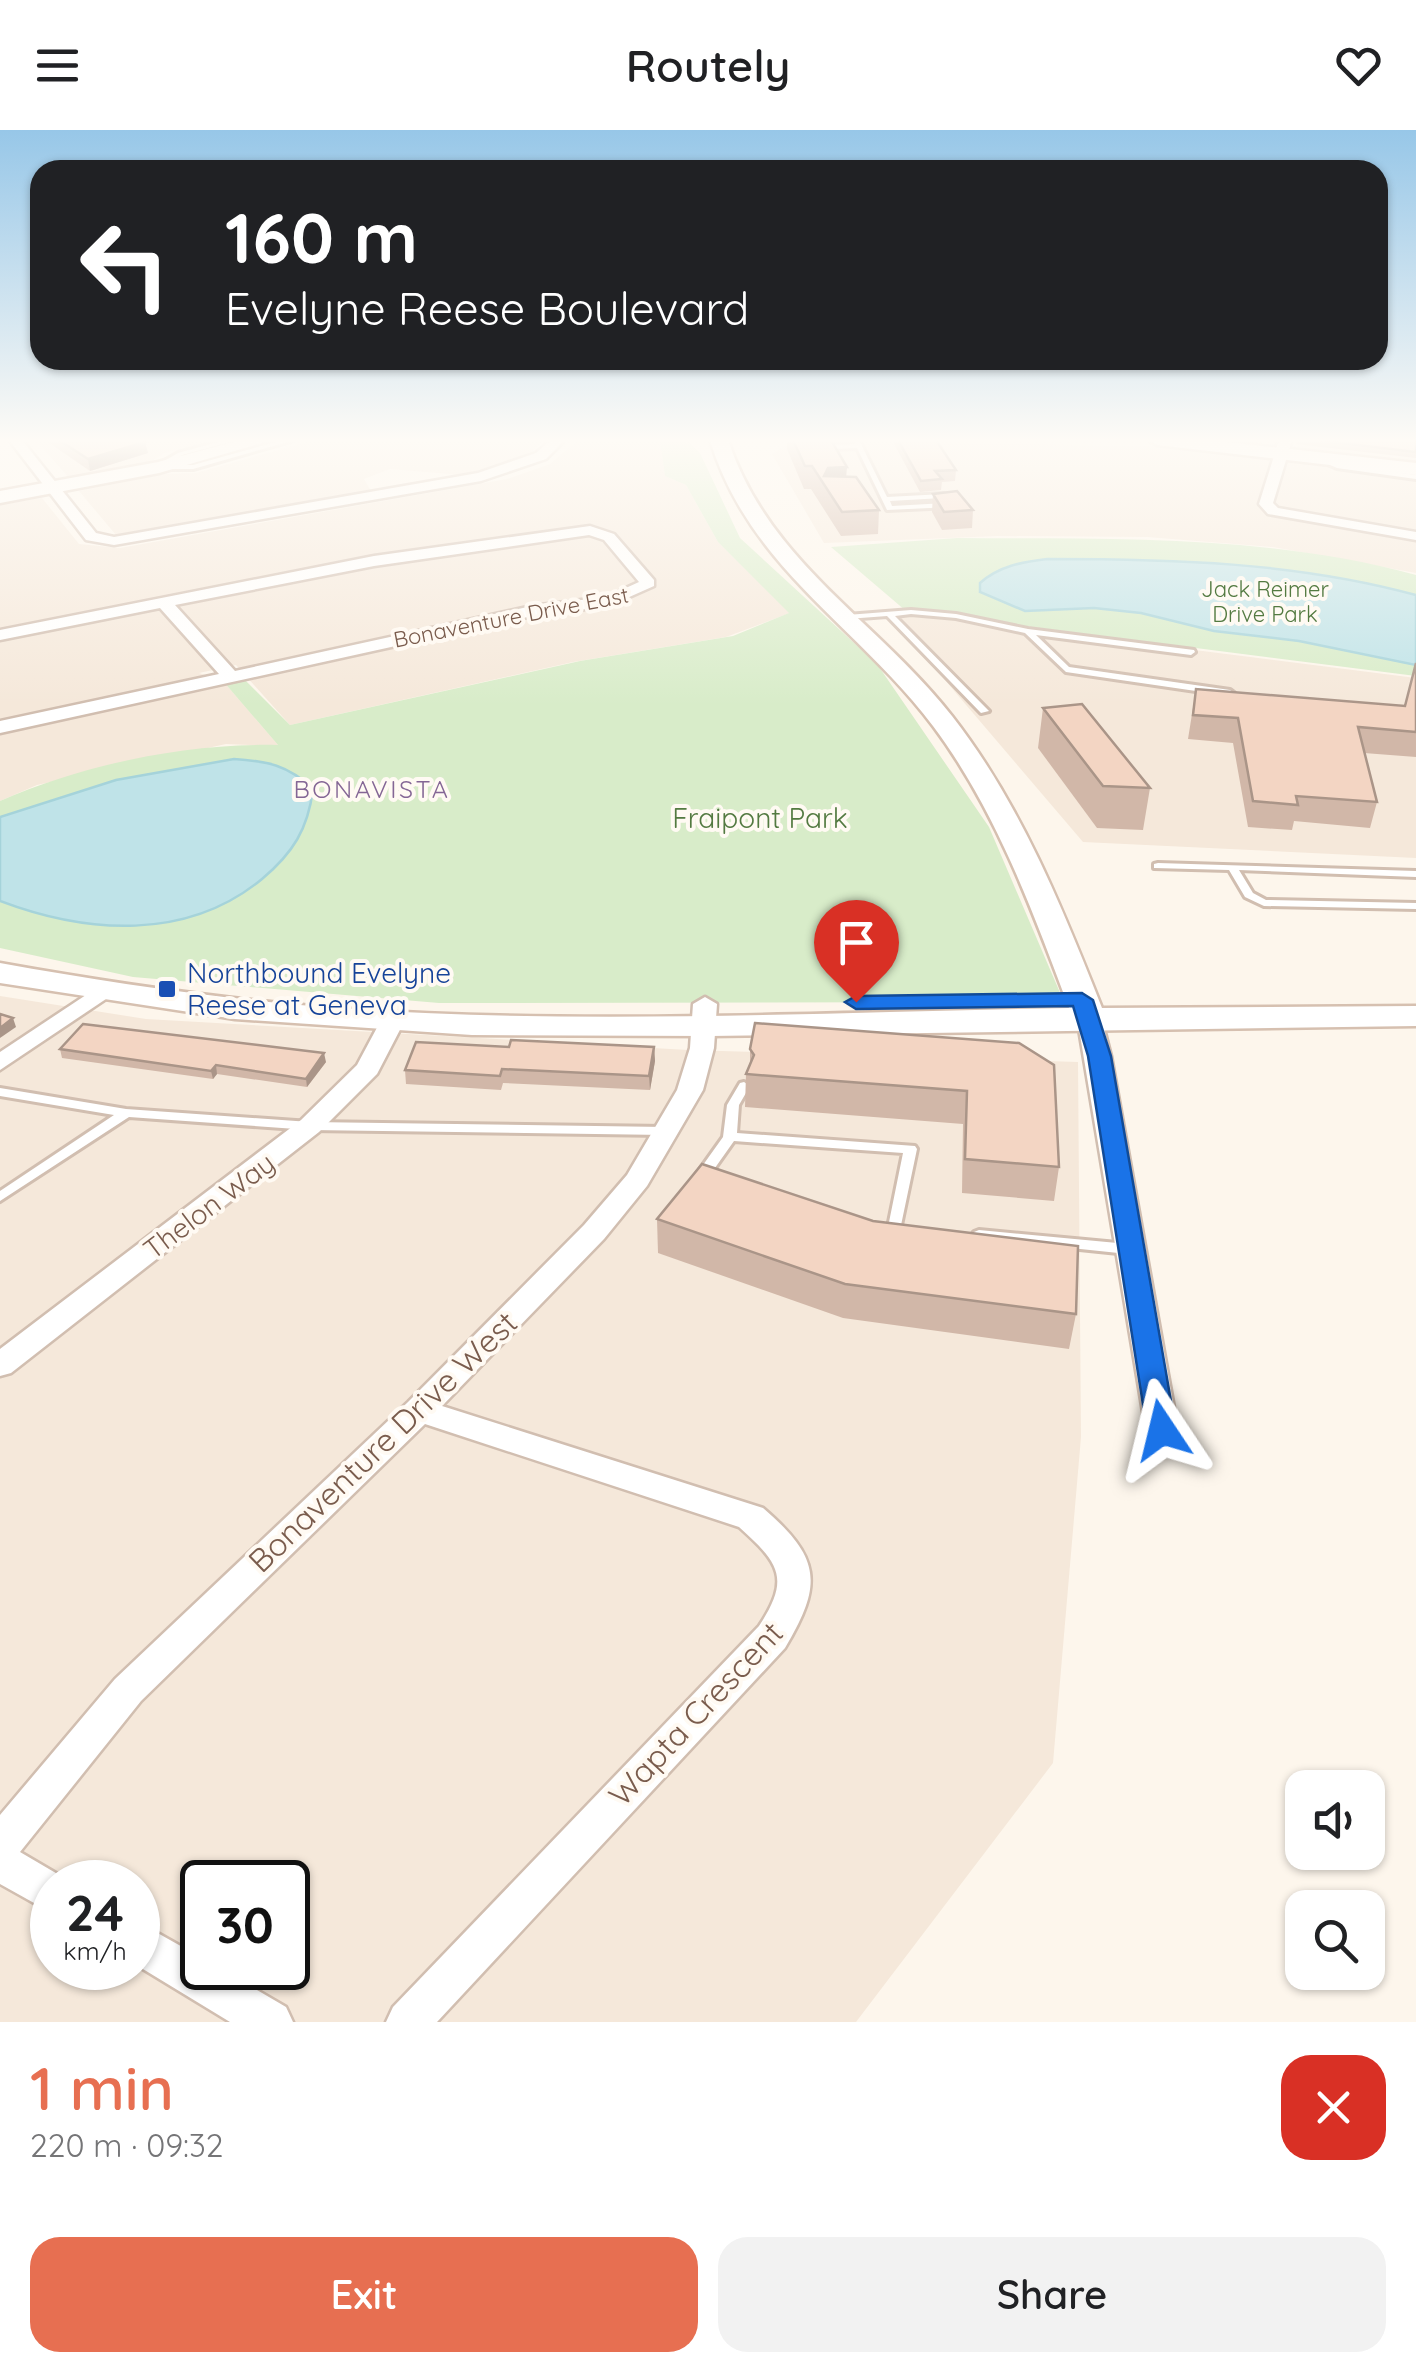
<!DOCTYPE html>
<html lang="en">
<head>
<meta charset="utf-8">
<style>
	:root { --surface:#fff; --page:#f2f2f2; --text:#202124; --muted:#757577; --accent:#e76f51 }
	body { margin:0; font-family:Quicksand,sans-serif; background:var(--page); color:var(--text); height:100vh; display:flex; flex-direction:column; font-size:38px; white-space:nowrap }
	* { box-sizing:border-box; margin:0 }
	p { font-size:32px; color:var(--muted) }
	.icon { flex:none; width:55px; height:55px; fill:none; stroke:currentColor; stroke-width:2; stroke-linecap:round; stroke-linejoin:round }
	.map { position:relative; height:1892px; overflow:hidden }
	.side { display:flex; flex-direction:column; background:var(--surface); flex:1 }
	.side>* { flex:none }
	.guide { position:absolute; left:30px; top:30px; width:1358px; height:210px; border-radius:30px; box-shadow:0 2px 8px #0004; background:#202124; color:#fff; overflow:hidden }
	.controls { position:absolute; left:1285px; top:1640px; display:grid; gap:20px }
	.controls a { display:grid; place-items:center; width:100px; height:100px; border-radius:20px; background:var(--surface); box-shadow:0 2px 8px #0004; font-size:50px }
	.speed { position:absolute; left:30px; top:1730px; display:flex; gap:20px; font-size:50px; font-weight:700; text-align:center }
	.speed>* { display:grid; place-content:center; width:130px; height:130px; border-radius:50%; background:var(--surface); box-shadow:0 2px 8px #0004; line-height:1 }
	.speed small { font-size:25px; font-weight:400 }
	.speed .limit { border:5px solid #111; border-radius:15px; background:#fff; color:#111 }
	.pin { position:absolute; display:grid; place-items:center; width:85px; height:85px; color:#fff; margin:-102px -42px; border-radius:50% 50% 50% 0; rotate:-45deg; box-shadow:0 0 10px #0007 }
	.pin .icon { rotate:45deg }
	.me { position:absolute; width:110px; margin:-55px; rotate:350deg; stroke-linejoin:round; filter:drop-shadow(0 0 8px #0008) }
	.turn { display:flex; align-items:center; gap:35px; height:210px; padding:0 30px; font-size:45px }
	.turn .icon { width:130px; height:130px; stroke-width:2.5 }
	.turn b { display:block; font-size:70px; line-height:85px }
	.round { display:grid; place-items:center; flex:none; width:105px; height:105px; border-radius:30px; background:var(--page) }
	.summary { display:flex; align-items:center; justify-content:space-between; height:170px; padding:0 30px }
	h1 { font-size:60px; font-weight:600; line-height:75px; color:var(--accent) }
	.button { display:flex; gap:20px; margin-top:auto; padding:20px 30px }
	.button a { flex:1; height:115px; border-radius:30px; background:var(--accent); color:#fff; font-size:40px; font-weight:600; line-height:115px; text-align:center }
	.button a+a { background:var(--page); color:var(--text) }
	header { display:flex; justify-content:space-between; align-items:center; height:130px; padding:0 30px; background:var(--surface); font-size:45px; font-weight:600 }
	.map>svg:first-child { display:block }
	.residential { fill:#f5e8da; fill-rule:evenodd }
	.green { fill:#d8ecc9 }
	.water { fill:#bfe3e8; stroke:#a5d3da; stroke-width:2.5 }
	.lines { fill:none; stroke-linecap:round; stroke-linejoin:round }
	.lane-casing { stroke:#d1beb0; stroke-width:6 }
	.street-casing { stroke:#d1beb0; stroke-width:5 }
	.secondary-casing { stroke:#d6c0b0; stroke-width:5 }
	.lane { fill:#fff; fill-rule:evenodd }
	.street { fill:#fff; fill-rule:evenodd }
	.secondary { fill:#fff; fill-rule:evenodd }
	.wall { fill:#d1b7a8 }
	.shaded-wall { fill:#aa9588 }
	.building { fill:#f3d5c3; stroke:#aa9588; stroke-width:2.5 }
	.route { fill:#1a73e8; stroke:#114b97; stroke-width:2.5 }
	.transit-dot { fill:#1a4fb4; stroke:#fffaf3; stroke-width:4 }
	.labels { text-anchor:middle; stroke-width:8; stroke-linejoin:round; paint-order:stroke }
	.far-park-label { font-size:22px; fill:#537a41; stroke:#fffaf3 }
	.far-street-label { font-size:22px; fill:#7a5c4d; stroke:#fffaf3 }
	.far-neighbourhood-label { font-size:25px; letter-spacing:2.5px; fill:#846695; stroke:#fffaf3 }
	.park-label { font-size:28px; fill:#537a41; stroke:#fffaf3 }
	.transit-label { font-size:28px; fill:#164399; stroke:#fffaf3; text-anchor:start }
	.street-label { font-size:28px; fill:#7a5c4d; stroke:#fffaf3 }
	.near-street-label { font-size:32px; fill:#7a5c4d; stroke:#fffaf3 }
</style>
</head>
<body>
<header><svg class="icon" aria-label="menu" viewBox="0 0 24 24"><path d="M4 6h16M4 12h16M4 18h16"/></svg>Routely<svg class="icon" aria-label="heart" viewBox="0 0 24 24"><path d="M12 20l-8-8c-3-5 5-10 8-4 3-6 11-1 8 4z"/></svg></header>
<div class="map">
<svg width="1416" height="1892" viewBox="0 0 1416 1892">
	<rect width="100%" height="100%" fill="#fdf6ec"/>
	<g class="residential">
		<path d="M36 310H214L164 323 152 331 69 348Z"/>
		<path d="M314 310H543L531 322 487 340 462 345 390 339 364 349 371 361 116 405 79 361 164 344 196 343Z"/>
		<path d="M578 310H660L665 346 686 355 718 412 790 483 726 507 573 532 290 595 236 535 199 543 223 551 279 616 226 614 37 655 0 671V375L42 368 79 414 120 418 507 349 550 334Z"/>
		<path d="M794 310 1180 317 1294 328 1299 310H1416V443L1273 417 1147 407 998 406 824 413 772 324Z"/>
		<path d="M886 481 1416 548V728L1083 712Z"/>
		<path d="M0 866 146 889 688 920 1078 932 1081 1307 1053 1633 856 1892H0ZM52 1752H138V1838H52ZM202 1752H288V1838H202Z"/>
	</g>
	<g class="green">
		<path d="M660 310 690 313 700 323 740 408 877 534 989 697 1064 872 439 873 133 847 0 818V671C85 634 186 613 278 615L223 551 242 547 290 595 580 531 733 506 789 483 718 412 686 355 665 346Z"/>
		<path d="M957 408C1110 409 1267 404 1416 445V546L906 481 831 417Z"/>
	</g>
	<g class="water">
		<path d="M1047 429C1171 429 1295 432 1416 465V535L1299 511 1214 501 1141 483 1094 478 1025 481 980 462V453C999 436 1022 432 1047 429Z"/>
		<path d="M234 629C267 631 288 635 313 659 308 699 293 723 262 749 187 811 87 804 0 771V687L116 650Z"/>
	</g>
	<g class="lines">
		<defs>
			<g id="lane">
				<path d="M225 310H237L182 325 166 335H193L283 310H294L193 339H161L158 337 159 334 178 323Z"/>
				<path d="M853 310H859L887 367 944 364 955 375 951 377 887 380 857 318 829 319 826 317 829 315 855 314ZM942 368 946 373 892 376 890 371Z"/>
				<path d="M1321 327 1338 334 1416 345V349L1337 338 1319 330V328Z"/>
				<path d="M911 480 956 484 1028 499 1194 520 1195 522 1191 525 1036 505 1069 537 1230 560 1234 563 1230 566 1066 542 1025 503 956 488 911 484 895 486 989 581 981 583 887 486 847 489 843 487 847 485Z"/>
				<path d="M1158 733 1416 741V747L1239 740 1253 763 1266 770 1416 773V779L1264 776 1245 767 1229 740 1154 738V734Z"/>
				<path d="M744 952 750 956 739 975 737 1003 915 1016 917 1019 900 1100H890L888 1097 903 1023 734 1011 705 1052H695L693 1049 723 1007 727 975 740 953Z"/>
				<path d="M0 958 126 979 310 992 665 997 672 1001 665 1005 310 1000 129 987 0 1071V1061L114 985 0 966Z"/>
				<path d="M979 1100 1128 1114 1133 1116 1135 1119 1133 1122 1128 1124 974 1108 972 1105 974 1102Z"/>
			</g>
			<g id="street">
				<path d="M9 310H22L96 403 114 407 478 343 536 323 551 310H565L546 329 481 351 114 415 86 410Z"/>
				<path d="M1279 310H1292L1273 373 1278 378 1416 402V410L1268 384 1259 374Z"/>
				<path d="M590 396 614 404 654 450V456L609 476 532 486 0 603V591L219 544 160 478 0 510V500L374 426ZM589 405 604 410 639 452 606 467 532 476 235 541 175 475 374 436Z"/>
				<path d="M98 857 110 864 106 869 0 940V922Z"/>
				<path d="M705 867 717 874 714 918 703 960 647 1056 604 1109 442 1276 763 1378C820 1427 824 1453 785 1518L437 1892H386L393 1877 759 1496C791 1448 779 1433 739 1397L425 1294 141 1571 20 1722 66 1749 68 1752H52V1783L0 1754V1685L115 1549 408 1272 584 1095 627 1045 677 960 690 918 693 874Z"/>
				<path d="M1089 880 1101 887 1111 926 1178 1300 1173 1309 1162 1312 1151 1309 1146 1300 1077 887Z"/>
				<path d="M392 885 404 892 377 944 319 1002 11 1243 0 1246V1219L301 990 357 935 380 892Z"/>
				<path d="M138 1792 202 1828V1838H219L286 1877 293 1892H230L138 1836Z"/>
			</g>
			<g id="secondary">
				<path d="M241 310H272L159 343 0 373V361L158 332Z"/>
				<path d="M710 310H728C769 433 876 489 952 586 1020 673 1062 777 1102 878L1416 876V896L710 906 472 905 235 889 0 853V833C117 854 233 871 352 879 590 895 830 882 1069 878 1033 782 996 680 933 596 857 495 749 438 710 310Z"/>
				<path d="M1148 310H1208L1416 333V345L1157 315Z"/>
			</g>
		</defs>
		<use href="#lane" class="lane-casing"/>
		<use href="#street" class="street-casing"/>
		<use href="#secondary" class="secondary-casing"/>
		<use href="#lane" class="lane"/>
		<use href="#street" class="street"/>
		<use href="#secondary" class="secondary"/>
	</g>
	<g class="wall">
		<path d="M45 310H144L148 323 90 341Z"/>
		<path d="M787 310H831L846 347 879 380 878 404 841 406 811 359H804L787 319Z"/>
		<path d="M892 310H936L956 340 955 351 942 352 941 360 920 362Z"/>
		<path d="M1297 310H1416V328L1296 314Z"/>
		<path d="M933 364 973 380 972 398 942 400 932 382Z"/>
		<path d="M1416 533V627L1364 623 1377 672 1370 698 1294 691 1292 700 1248 697 1233 613 1188 609 1196 559 1405 576Z"/>
		<path d="M1043 578 1150 658 1143 700 1097 698 1038 618Z"/>
		<path d="M1019 913 1059 1037 1054 1071 962 1063 963 994 745 977 746 944 750 934V919Z"/>
		<path d="M509 917H654L655 931 650 960 503 953 501 960 406 954 405 940Z"/>
		<path d="M60 919 326 932 307 957 217 944 213 949 62 928Z"/>
		<path d="M657 1089 1076 1184 1069 1219 843 1188 658 1123Z"/>
	</g>
	<g class="shaded-wall">
		<path d="M145 312 148 323 90 341 88 329Z"/>
		<path d="M847 337 845 360 827 361 824 346 828 338Z"/>
		<path d="M13 888 16 897 0 908V898Z"/>
		<path d="M654 917 655 931 650 960 649 946Z"/>
		<path d="M324 923 326 932 307 957 306 949Z"/>
		<path d="M216 935 217 944 213 949 211 941Z"/>
	</g>
	<g class="building">
		<path d="M59 310H144L145 312 88 329Z"/>
		<path d="M793 310H831L847 337 828 338 824 346 856 347 879 380 842 382 812 336H805Z"/>
		<path d="M898 310H936L956 340 935 341 942 349 921 351Z"/>
		<path d="M1317 310H1416V322Z"/>
		<path d="M957 361 973 380 944 382 933 364Z"/>
		<path d="M1416 533V602L1358 597 1377 672 1296 666 1298 675 1253 671 1238 588 1193 585 1196 559 1405 576Z"/>
		<path d="M1082 574 1150 658 1103 656 1043 578Z"/>
		<path d="M0 884 13 888 0 898Z"/>
		<path d="M755 893 1019 913 1054 935 1059 1037 965 1029 967 961 746 944 754 925 750 919Z"/>
		<path d="M83 894 324 923 306 949 216 935 211 941 60 919Z"/>
		<path d="M511 910 654 917 649 946 502 939 500 946 405 940 416 912 509 917Z"/>
		<path d="M702 1034 873 1091 1078 1116 1076 1184 845 1154 657 1089Z"/>
	</g>
	<linearGradient id="sky" x2="0" y2="1"><stop stop-color="#97c7e8"/><stop offset="0.54" stop-color="#fefbf6"/><stop offset="1" stop-color="#fefbf6" stop-opacity="0"/></linearGradient>
	<rect width="1416" height="575" fill="url(#sky)"/>
	<path class="route" d="M1082 863 1093 870 1111 926 1176 1300 1172 1308H1152L1147 1300 1088 926 1073 876 856 879 845 872 856 866Z"/>
	<rect class="transit-dot" x="157" y="849" width="20" height="20" rx="5"/>
	<g class="labels">
		<g class="far-park-label">
			<text x="1265" y="467">Jack Reimer<tspan x="1265" dy="25">Drive Park</tspan></text>
		</g>
		<g class="far-street-label">
			<text transform="translate(511 487) rotate(-11)" y="8">Bonaventure Drive East</text>
		</g>
		<g class="far-neighbourhood-label">
			<text x="372" y="668">BONAVISTA</text>
		</g>
		<g class="park-label">
			<text x="760" y="698">Fraipont Park</text>
		</g>
		<g class="transit-label">
			<text x="187" y="853">Northbound Evelyne<tspan x="187" dy="32">Reese at Geneva</tspan></text>
		</g>
		<g class="street-label">
			<text transform="translate(209 1076) rotate(-37)" y="10">Thelon Way</text>
		</g>
		<g class="near-street-label">
			<text transform="translate(383 1312) rotate(-44)" y="11">Bonaventure Drive West</text>
			<text transform="translate(696 1584) rotate(-47)" y="11">Wapta Crescent</text>
		</g>
	</g>
</svg>
<div class="controls">
<a><svg class="icon" aria-label="sound" viewBox="0 0 24 24"><path d="M4 9h4l5-4v14l-5-4H4zM17 9q2 3 0 6"/></svg></a>
<a><svg class="icon" aria-label="search" viewBox="0 0 24 24"><circle cx="10" cy="10" r="6"/><path d="M15 15l6 6"/></svg></a>
</div>
<div class="speed"><div>24<small>km/h</small></div><div class="limit">30</div></div>
<div class="pin" style="left:856px;top:872px;background:#d93025"><svg class="icon" aria-label="arrive" viewBox="0 0 24 24"><path d="M6 21V4h12l-3 4 3 4H6"/></svg></div>
<svg class="me" style="left:1162px;top:1300px" viewBox="-20 -20 40 40"><path d="M0-17L14 15 0 8-14 15z" fill="#1a73e8" stroke="#fff" stroke-width="4"/></svg>
<div class="guide">
<div class="turn"><svg class="icon" aria-label="left" viewBox="0 0 24 24"><path d="M17 20v-9H6M10 6l-5 5 5 5"/></svg><div><b>160 m</b>Evelyne Reese Boulevard</div></div>
</div>
</div>
<section class="side">
<div class="summary"><div><h1>1 min</h1><p>220 m · 09:32</p></div><a class="round" style="background:#d93025;color:#fff"><svg class="icon" aria-label="close" viewBox="0 0 24 24"><path d="M6 6l12 12M18 6L6 18"/></svg></a></div>
<div class="button"><a>Exit</a><a>Share</a></div>
</section>
</body>
</html>
